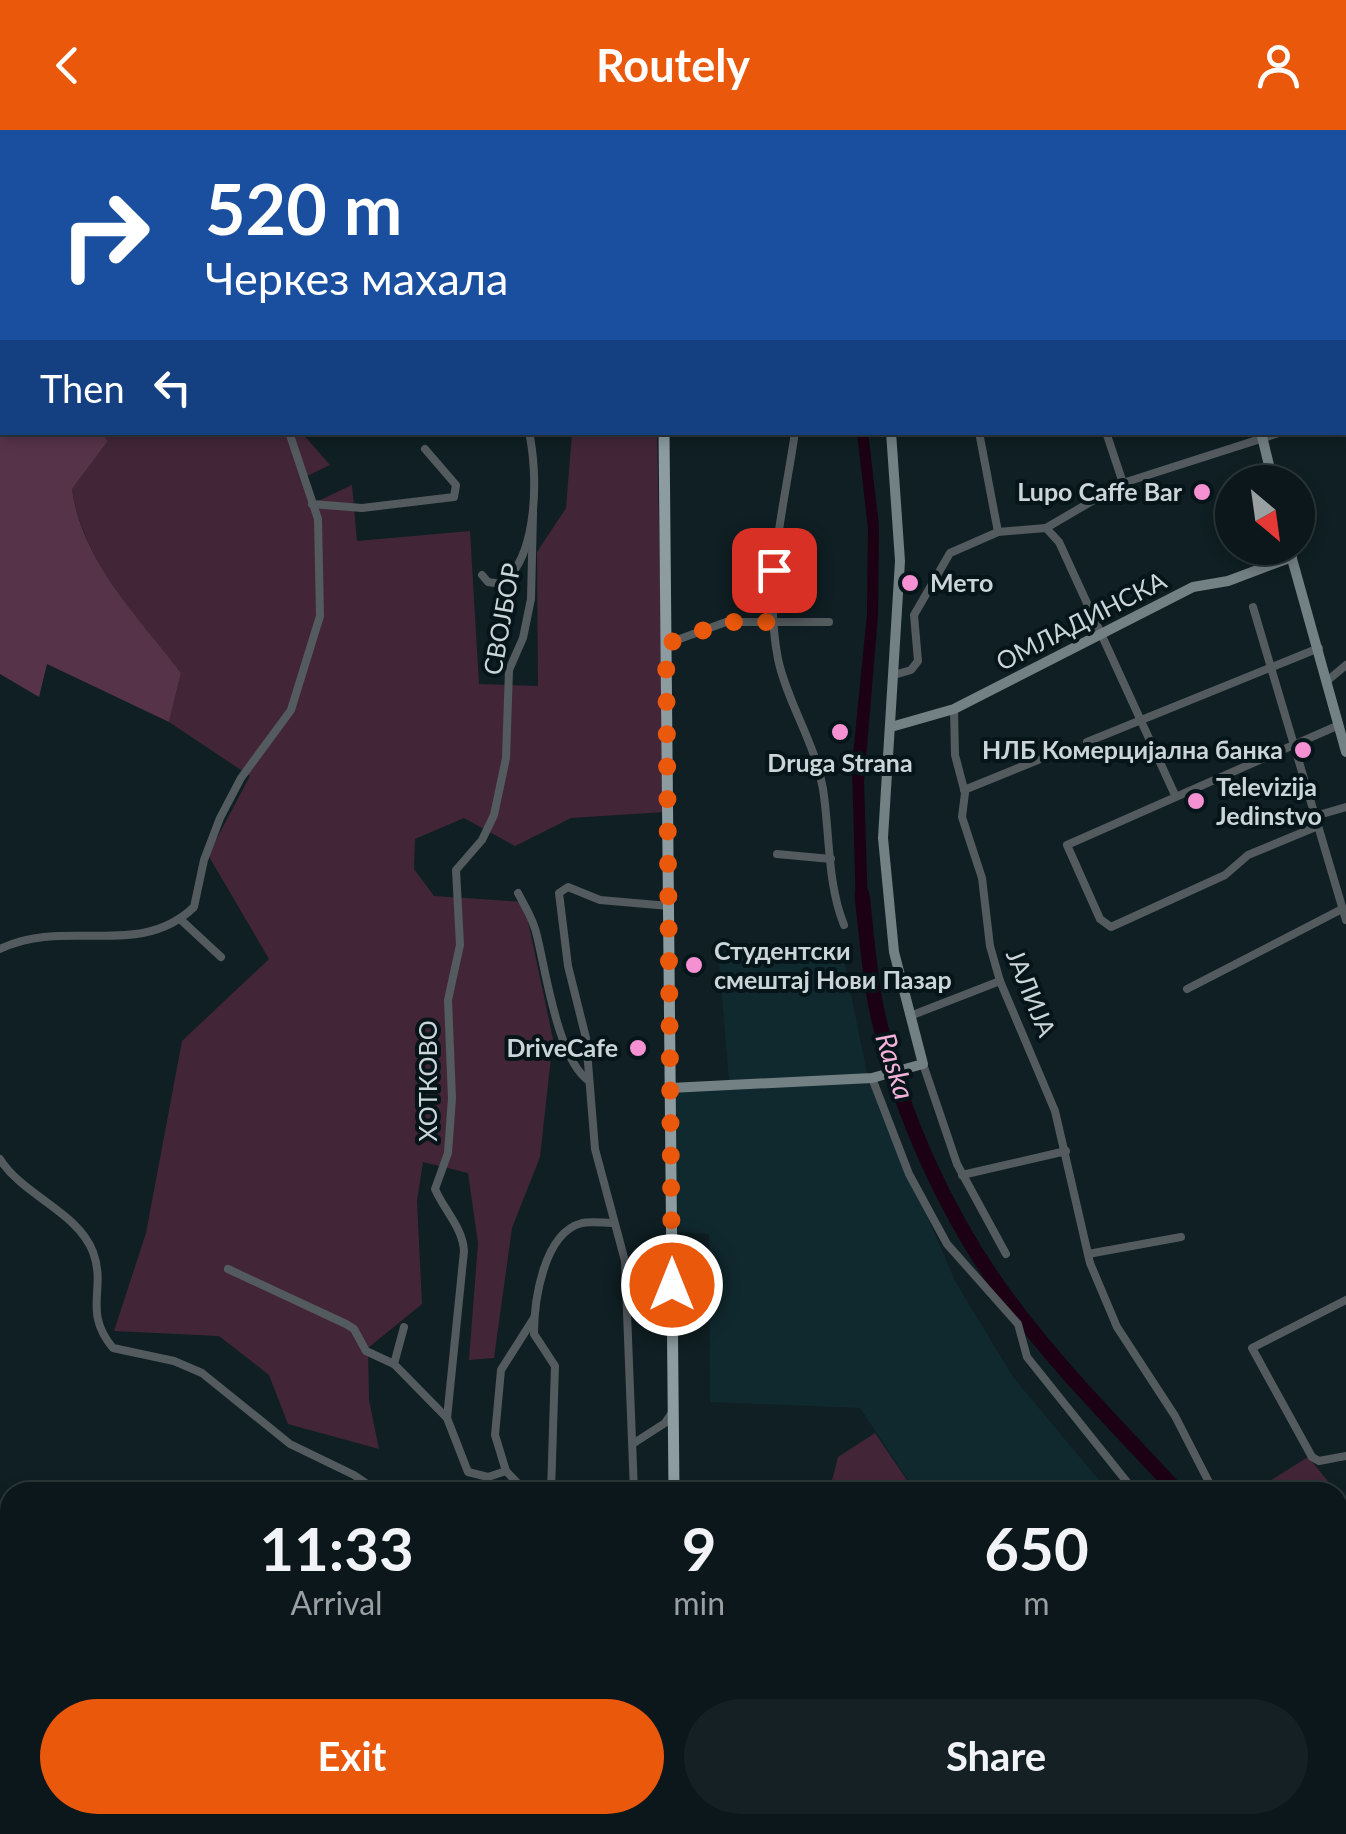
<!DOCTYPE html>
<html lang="en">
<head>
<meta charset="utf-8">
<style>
	:root { --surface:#0b171a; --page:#142023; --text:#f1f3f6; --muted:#9a9fa2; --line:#2b3639; --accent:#ea580c }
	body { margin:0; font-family:Lato,sans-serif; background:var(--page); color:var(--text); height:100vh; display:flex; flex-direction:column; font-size:38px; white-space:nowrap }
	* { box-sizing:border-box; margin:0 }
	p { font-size:32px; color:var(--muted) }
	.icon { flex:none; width:55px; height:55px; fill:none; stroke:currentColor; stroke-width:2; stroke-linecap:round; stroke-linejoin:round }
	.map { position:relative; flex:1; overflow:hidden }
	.details { position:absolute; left:0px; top:1352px; width:1348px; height:352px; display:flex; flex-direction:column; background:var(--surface); border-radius:30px 30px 0 0; box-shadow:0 5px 15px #0003,0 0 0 2px var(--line) }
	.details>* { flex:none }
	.banner { position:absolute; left:0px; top:0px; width:1348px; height:305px; box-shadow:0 5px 15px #0003,0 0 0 2px var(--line); background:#1a4fa0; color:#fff; overflow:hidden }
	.needle { width:65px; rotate:151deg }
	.tools { position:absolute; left:1215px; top:335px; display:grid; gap:20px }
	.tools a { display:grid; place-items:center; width:100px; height:100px; border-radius:50%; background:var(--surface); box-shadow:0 5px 15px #0003,0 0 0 2px var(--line); font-size:50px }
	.pin { position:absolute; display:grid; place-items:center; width:85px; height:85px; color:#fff; margin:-42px; border-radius:20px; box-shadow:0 5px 15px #0006 }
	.me { position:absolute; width:110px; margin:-55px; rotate:0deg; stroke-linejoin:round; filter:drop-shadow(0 0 8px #0008) }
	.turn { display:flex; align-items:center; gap:35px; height:210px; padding:0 40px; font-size:45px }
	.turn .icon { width:130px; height:130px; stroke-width:2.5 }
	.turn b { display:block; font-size:70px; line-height:85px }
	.then { display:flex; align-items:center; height:95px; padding:0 40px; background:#0003; gap:20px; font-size:38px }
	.eta { display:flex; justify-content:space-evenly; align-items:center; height:170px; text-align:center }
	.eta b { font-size:60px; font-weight:700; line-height:70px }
	.button { display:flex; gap:20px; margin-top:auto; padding:20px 40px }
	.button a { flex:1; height:115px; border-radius:60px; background:var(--accent); color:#fff; font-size:40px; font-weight:700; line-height:115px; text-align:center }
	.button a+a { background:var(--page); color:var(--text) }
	header { display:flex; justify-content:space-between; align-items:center; height:130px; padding:0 40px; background:var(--accent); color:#fff; font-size:45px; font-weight:700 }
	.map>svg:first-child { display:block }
	.built { fill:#10292f }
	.green { fill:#422638 }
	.forest { fill:#57334a }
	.water { fill:#1c0114 }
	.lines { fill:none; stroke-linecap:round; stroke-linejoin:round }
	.river { stroke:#1c0114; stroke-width:15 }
	.street-tunnel { stroke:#2b3a3e; stroke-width:8; stroke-dasharray:8 4; stroke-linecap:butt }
	.street { stroke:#545b5e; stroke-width:8 }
	.secondary { stroke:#738084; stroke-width:10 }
	.primary { stroke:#8c9ca1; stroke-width:11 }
	.route { stroke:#ea580c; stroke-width:18; stroke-dasharray:0 32.4 }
	.poi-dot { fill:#f591d2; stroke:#06151a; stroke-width:4 }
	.labels { text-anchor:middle; stroke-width:8; stroke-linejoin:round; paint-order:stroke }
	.poi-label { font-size:25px; font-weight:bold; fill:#cbd5d9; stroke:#06151a; text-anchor:end }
	.street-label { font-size:25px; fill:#cbd5d9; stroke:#06151a }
	.water-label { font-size:28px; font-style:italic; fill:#f4b2db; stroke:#06151a }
</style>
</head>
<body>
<header><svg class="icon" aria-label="back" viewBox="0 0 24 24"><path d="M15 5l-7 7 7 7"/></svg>Routely<svg class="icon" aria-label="person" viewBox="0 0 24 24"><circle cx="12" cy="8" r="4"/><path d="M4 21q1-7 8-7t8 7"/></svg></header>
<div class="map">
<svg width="1346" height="1704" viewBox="0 0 1346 1704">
	<rect width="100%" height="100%" fill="#0f1f23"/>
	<g class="built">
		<path d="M841 815 868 948 955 1151 1013 1247 1109 1362H916L860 1278 710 1272 709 1104 678 1102 675 959 729 950 718 822Z"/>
		<path d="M721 1695H1239L1236 1704H723Z"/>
	</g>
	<g class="green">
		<path d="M102 303H302L330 335 305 347 316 372 352 355 357 411 470 401 479 554 538 556 537 422 566 378 572 303H657L665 682 571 688 515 716 464 688 415 709 414 739 434 766 524 772 553 909 540 1027 512 1098 494 1228 469 1230 478 1113 468 1043 423 1032 417 1071 422 1174 368 1218 369 1270 379 1319 288 1294 269 1245 219 1206 114 1201 146 1103 182 911 269 829 208 725 250 646 169 592 181 543C138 488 82 430 72 359L108 311Z"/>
		<path d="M875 1303 915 1362H829L838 1327Z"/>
		<path d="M1308 1327 1337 1362H1231L1268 1352Z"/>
	</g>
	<path class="forest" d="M0 207 2 302 102 303 108 311 72 359C81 430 139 488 181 543L169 592 47 534 39 567 0 544Z"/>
	<path class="water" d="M868 302 879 396 878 486 864 652 868 782 856 783 852 635 867 484 868 398 857 303Z"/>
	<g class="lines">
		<g class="river">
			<path d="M862 765C867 805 869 846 878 886 901 984 947 1087 1007 1168 1058 1238 1120 1299 1178 1362"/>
			<path d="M1338 1545 1346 1558"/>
		</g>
		<path class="street-tunnel" d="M1201 0 1202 2"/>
		<g class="street">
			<path d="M262 0 266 2"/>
			<path d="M801 0V2"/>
			<path d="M1093 0 1094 2"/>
			<path d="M1237 0 1238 2"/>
			<path d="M1276 0 1277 2"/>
			<path d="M145 2H146"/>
			<path d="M244 2 245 0"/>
			<path d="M567 2V0"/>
			<path d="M952 2 953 0"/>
			<path d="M1017 2 1018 0"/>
			<path d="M0 130H2"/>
			<path d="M0 157 2 158"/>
			<path d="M1345 189 1346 188"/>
			<path d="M1345 284H1346"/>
			<path d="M795 302C784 379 763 452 778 529 787 572 815 612 823 659 830 704 827 753 844 795"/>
			<path d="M979 302 998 402"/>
			<path d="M1106 302 1123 353"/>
			<path d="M312 374 362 378 454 367 456 355 425 319"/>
			<path d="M1046 398 1059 412 1175 665"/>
			<path d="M482 445 488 452 501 454C539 427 538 343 529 302"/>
			<path d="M1253 477 1346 790"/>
			<path d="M666 514 726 492H829"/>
			<path d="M894 545 911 540 918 531 914 485 950 423 998 402 1046 398 1123 353 1282 302"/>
			<path d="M1327 551 1346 535"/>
			<path d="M954 579 955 625 965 663 962 687 982 748 990 816 1000 851 1055 981 1090 1133 1117 1197 1175 1286 1214 1362"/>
			<path d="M1087 612 1319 518"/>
			<path d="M964 660 1038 630"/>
			<path d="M1315 686 1346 677"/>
			<path d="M1318 696 1248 725 1225 745 1111 797 1100 789 1067 715 1339 595"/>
			<path d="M777 724 831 729"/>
			<path d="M518 763C525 777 534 790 537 806 546 842 558 930 589 951"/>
			<path d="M180 789 221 827"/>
			<path d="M0 819C65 787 139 830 194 777L204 730 220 688 241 648 291 580 320 486 318 389 289 302"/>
			<path d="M1187 859 1342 779"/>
			<path d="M910 886 1000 851"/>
			<path d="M923 934 957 1034 1006 1124"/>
			<path d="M872 948 909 1044 947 1114 1018 1194 1027 1227 1135 1362"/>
			<path d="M0 1029C23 1066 77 1081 93 1122 107 1159 82 1181 113 1218L174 1231 202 1243 290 1314 354 1345 379 1362"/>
			<path d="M962 1045 1066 1021"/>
			<path d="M1088 1124 1181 1107"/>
			<path d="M228 1139 346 1194 354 1199 366 1221 394 1234"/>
			<path d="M1346 1170 1252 1218 1312 1327 1319 1331 1346 1326"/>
			<path d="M404 1197 394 1234 447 1288"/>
			<path d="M634 1313 665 1293 673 1281"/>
			<path d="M506 1341 488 1347 468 1342 447 1288 464 1121C463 1098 444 1080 435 1059L448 1023 452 968 448 870 460 815 456 740 482 710 494 685 506 628 509 540 523 508 531 469 533 383"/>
			<path d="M526 1362 506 1341 495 1305 501 1240 534 1188"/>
			<path d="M551 1362 555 1236 534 1204C534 1172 543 1103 582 1093 591 1091 604 1093 614 1093"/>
			<path d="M634 1362 625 1131 595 1019 586 908 568 836 559 763 568 757 600 770 669 776"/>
			<path d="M0 1586 10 1587"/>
			<path d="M122 1695 124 1704"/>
			<path d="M1334 1695 1339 1704"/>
			<path d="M372 1704 377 1695"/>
			<path d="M649 1704V1695"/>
		</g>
		<g class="secondary">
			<path d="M1181 0V2"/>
			<path d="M1261 302 1273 352"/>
			<path d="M1289 418 1346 622"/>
			<path d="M891 597 954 579 1193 457 1228 451 1292 427"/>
			<path d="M670 958 872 948 923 934 894 822 883 708 900 431 891 302"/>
		</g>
		<g class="primary">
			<path d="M855 2 858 0"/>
			<path d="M664 302 674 1362"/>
			<path d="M1338 1418 1346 1411"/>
			<path d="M689 1695 691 1704"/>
			<path d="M1245 1704 1248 1695"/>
		</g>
	</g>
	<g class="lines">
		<path class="route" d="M672 1155 666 514 726 492H774V440"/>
	</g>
	<g class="poi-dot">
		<circle cx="1202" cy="362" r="10"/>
		<circle cx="910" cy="453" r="10"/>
		<circle cx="840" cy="602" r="10"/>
		<circle cx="1303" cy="620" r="10"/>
		<circle cx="1196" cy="671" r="10"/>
		<circle cx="694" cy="835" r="10"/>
		<circle cx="638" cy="918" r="10"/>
	</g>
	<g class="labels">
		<g class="poi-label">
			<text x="1182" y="371">Lupo Caffe Bar</text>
			<text x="930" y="462" text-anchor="start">Мето</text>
			<text x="1283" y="629">НЛБ Комерцијална банка</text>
			<text x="840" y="642" text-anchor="middle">Druga Strana</text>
			<text x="1216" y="666" text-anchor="start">Televizija<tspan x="1216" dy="29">Jedinstvo</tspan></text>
			<text x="714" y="830" text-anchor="start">Студентски<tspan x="714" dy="29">смештај Нови Пазар</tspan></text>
			<text x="618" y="927">DriveCafe</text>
		</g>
		<g class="street-label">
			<text transform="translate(502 489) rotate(-80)" y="9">СВОЈБОР</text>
			<text transform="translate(1081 491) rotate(-27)" y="9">ОМЛАДИНСКА</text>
			<text transform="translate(1031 863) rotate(68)" y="9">ЈАЛИЈА</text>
			<text transform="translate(428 951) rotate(-90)" y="9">ХОТКОВО</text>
		</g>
		<g class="water-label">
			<text transform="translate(895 936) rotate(72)" y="10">Raska</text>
		</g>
	</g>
</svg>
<div class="tools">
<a><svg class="needle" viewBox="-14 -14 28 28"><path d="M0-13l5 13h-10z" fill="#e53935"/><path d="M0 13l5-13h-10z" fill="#9a9fa2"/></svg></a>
</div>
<div class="pin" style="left:774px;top:440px;background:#d93025"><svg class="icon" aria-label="arrive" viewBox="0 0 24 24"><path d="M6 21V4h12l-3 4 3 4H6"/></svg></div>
<svg class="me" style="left:672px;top:1155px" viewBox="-20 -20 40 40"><circle r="17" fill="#ea580c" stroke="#fff" stroke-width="3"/><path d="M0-11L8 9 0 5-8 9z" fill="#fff"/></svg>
<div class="banner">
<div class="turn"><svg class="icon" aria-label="right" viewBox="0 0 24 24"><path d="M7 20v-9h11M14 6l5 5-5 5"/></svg><div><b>520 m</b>Черкез махала</div></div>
<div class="then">Then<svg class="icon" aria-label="left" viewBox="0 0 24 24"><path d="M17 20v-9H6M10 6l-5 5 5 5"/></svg></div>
</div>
<section class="details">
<div class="eta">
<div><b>11:33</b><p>Arrival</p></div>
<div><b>9</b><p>min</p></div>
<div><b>650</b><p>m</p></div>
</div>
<div class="button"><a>Exit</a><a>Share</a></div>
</section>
</div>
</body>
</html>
